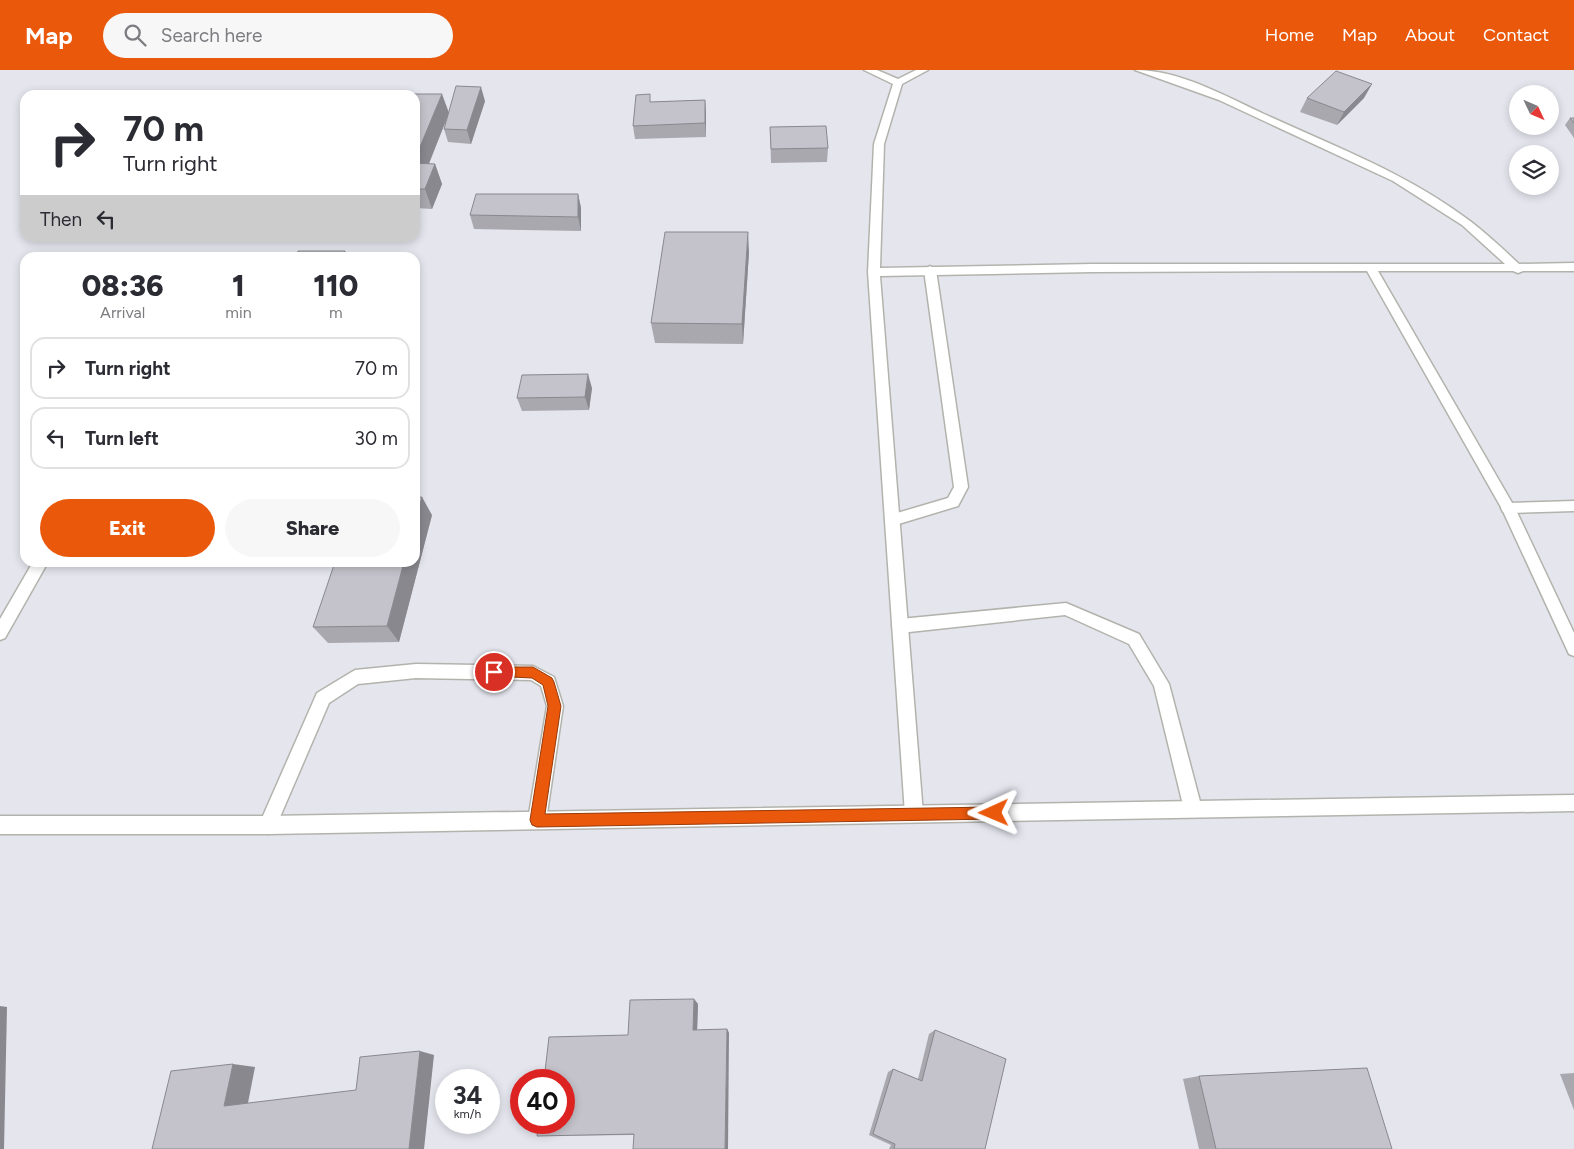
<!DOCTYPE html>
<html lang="en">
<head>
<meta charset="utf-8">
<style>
	:root { --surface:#fff; --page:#f7f7f7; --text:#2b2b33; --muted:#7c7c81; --line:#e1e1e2; --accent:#ea580c }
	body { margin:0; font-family:Figtree,sans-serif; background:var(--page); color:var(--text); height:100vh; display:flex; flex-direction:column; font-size:19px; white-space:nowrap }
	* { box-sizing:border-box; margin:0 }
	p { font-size:16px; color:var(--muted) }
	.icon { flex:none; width:28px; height:28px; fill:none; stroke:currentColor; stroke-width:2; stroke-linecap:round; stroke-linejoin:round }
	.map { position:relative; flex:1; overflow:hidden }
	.panel { position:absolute; left:20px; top:182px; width:400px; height:315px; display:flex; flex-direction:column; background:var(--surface); border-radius:15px; box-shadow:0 2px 8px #0003 }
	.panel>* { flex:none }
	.banner { position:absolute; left:20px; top:20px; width:400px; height:152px; border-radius:15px; box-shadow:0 2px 8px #0003; background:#fff; color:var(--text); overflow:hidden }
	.needle { width:32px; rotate:134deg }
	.tools { position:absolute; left:1509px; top:15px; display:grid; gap:10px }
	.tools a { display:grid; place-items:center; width:50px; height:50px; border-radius:50%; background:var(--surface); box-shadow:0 2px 8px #0003; font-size:25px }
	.speed { position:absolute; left:435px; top:999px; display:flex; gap:10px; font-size:25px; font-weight:700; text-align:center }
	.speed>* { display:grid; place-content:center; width:65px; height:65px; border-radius:50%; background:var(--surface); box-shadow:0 2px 8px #0003; line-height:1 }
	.speed small { font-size:12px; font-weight:400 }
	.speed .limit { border:8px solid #d22; background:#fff; color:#111 }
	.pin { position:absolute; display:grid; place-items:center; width:42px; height:42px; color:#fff; margin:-21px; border:2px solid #fff; border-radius:50%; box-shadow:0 1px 5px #0007 }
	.me { position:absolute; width:55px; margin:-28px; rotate:269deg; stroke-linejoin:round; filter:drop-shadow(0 0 4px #0008) }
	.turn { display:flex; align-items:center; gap:18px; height:105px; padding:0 20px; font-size:22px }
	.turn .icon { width:65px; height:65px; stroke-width:2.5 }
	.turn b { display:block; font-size:35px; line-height:42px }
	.then { display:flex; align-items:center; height:48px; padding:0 20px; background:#0003; gap:10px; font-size:19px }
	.eta { display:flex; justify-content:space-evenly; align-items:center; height:85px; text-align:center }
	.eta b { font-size:30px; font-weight:800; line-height:35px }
	.button { display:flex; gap:10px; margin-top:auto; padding:10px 20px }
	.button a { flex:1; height:58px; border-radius:30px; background:var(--accent); color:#fff; font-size:20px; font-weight:800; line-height:58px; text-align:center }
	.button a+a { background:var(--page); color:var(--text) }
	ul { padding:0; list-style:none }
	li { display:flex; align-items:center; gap:15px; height:62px; margin:0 10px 8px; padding:0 10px; border:2px solid var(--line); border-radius:15px }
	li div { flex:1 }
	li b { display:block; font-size:19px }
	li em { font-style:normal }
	header { display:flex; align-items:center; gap:30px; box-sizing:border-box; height:70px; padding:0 25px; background:var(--accent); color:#fff }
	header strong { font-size:24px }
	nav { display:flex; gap:28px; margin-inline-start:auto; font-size:18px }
	.search { width:350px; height:45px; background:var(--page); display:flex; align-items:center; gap:12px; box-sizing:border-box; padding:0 18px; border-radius:28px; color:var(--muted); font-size:19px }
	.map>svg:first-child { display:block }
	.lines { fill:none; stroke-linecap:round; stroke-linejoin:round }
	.service-casing { stroke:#b3b3ad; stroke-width:3 }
	.minor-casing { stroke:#b3b3ad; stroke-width:3 }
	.tertiary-casing { stroke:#b3b3ad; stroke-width:3 }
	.service { fill:#fff; fill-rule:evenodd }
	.minor { fill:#fff; fill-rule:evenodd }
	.tertiary { fill:#fff; fill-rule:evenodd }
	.wall { fill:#a9a8af }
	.shaded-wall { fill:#89888e }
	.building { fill:#c4c3cb; stroke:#89888e }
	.route { fill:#ea580c; stroke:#983908 }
</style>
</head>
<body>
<header>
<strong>Map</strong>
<div class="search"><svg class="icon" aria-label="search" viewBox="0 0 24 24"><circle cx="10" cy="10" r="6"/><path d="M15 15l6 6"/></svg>Search here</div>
<nav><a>Home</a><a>Map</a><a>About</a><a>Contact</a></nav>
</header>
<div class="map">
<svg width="1574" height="1079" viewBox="0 0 1574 1079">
	<rect width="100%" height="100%" fill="#e5e5ee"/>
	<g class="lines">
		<defs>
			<g id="service">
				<path d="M930 196 936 200 968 417 958 436 892 456 887 454 885 450 887 446 948 428 954 417 924 200Z"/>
				<path d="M1574 431V441L1508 443 1503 442 1501 438 1503 434 1508 433Z"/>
				<path d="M1066 533 1139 564 1169 614 1202 739 1199 745 1193 747 1187 745 1184 739 1154 616 1129 574 1065 545 900 563 895 561 892 556 895 551 900 549Z"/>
				<path d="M416 594 533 596 554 607 563 636 546 750 543 756 537 758 531 756 528 750 547 636 541 616 531 610 416 608 358 614 329 633 274 761 268 764 262 761 259 755 317 623 355 600Z"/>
			</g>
			<g id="minor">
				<path d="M864 0H877L898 9 916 0H928L902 14 884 74 880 198 1092 194H1505L1462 155 1393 111 1219 30 1135 0C1180 0 1225 26 1264 44 1334 76 1408 104 1470 151 1487 164 1503 179 1519 194L1574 193V201H1523L1518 203 1513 201H1378L1515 438 1574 563V586L1569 584 1502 439 1367 201 1092 202 880 206 923 744 920 750 914 752 908 750 905 744 868 202 874 74 893 14Z"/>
				<path d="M33 492H48L5 568 0 570V549Z"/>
			</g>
			<path id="tertiary" d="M1574 725V741L268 764H0V746H268Z"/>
		</defs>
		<use href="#service" class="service-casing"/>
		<use href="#minor" class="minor-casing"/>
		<use href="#tertiary" class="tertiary-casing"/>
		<use href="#service" class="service"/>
		<use href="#minor" class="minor"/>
		<use href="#tertiary" class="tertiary"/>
	</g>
	<g class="wall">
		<path d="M415 25 449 42 485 31 471 74 448 72 444 59 446 50 429 94H435L442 114 432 139 415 138Z"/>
		<path d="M1307 28H1364L1337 55 1300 42Z"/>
		<path d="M705 30 706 44V67L635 69 633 56 651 32Z"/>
		<path d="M1570 48H1574V68L1565 55Z"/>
		<path d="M770 57 828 78 827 92 771 93Z"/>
		<path d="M578 124 581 138V161L474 159 470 145Z"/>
		<path d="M749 182 743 274 655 273 651 253Z"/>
		<path d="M592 318 589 340 522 341 517 328Z"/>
		<path d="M432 445 399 572 328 573 313 557Z"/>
		<path d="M694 929 698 934 697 960 727 959 729 963 634 1065 537 1066 628 965Z"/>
		<path d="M935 960 985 1079H889L891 1075 869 1065 888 1002 893 999 918 1009 929 964Z"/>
		<path d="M1574 1003V1040L1560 1004Z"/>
		<path d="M1199 1006 1392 1079H1199L1183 1009Z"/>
	</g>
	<g class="shaded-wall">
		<path d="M1372 14 1364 28 1337 55 1344 42Z"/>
		<path d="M481 17 485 31 471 74 467 60Z"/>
		<path d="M442 24 449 43 421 113 415 96V89Z"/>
		<path d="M705 30 706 44V67L705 53Z"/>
		<path d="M435 94 442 114 432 139 425 119Z"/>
		<path d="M578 124 581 138V161L578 147Z"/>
		<path d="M748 162 749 182 743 274 742 254Z"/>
		<path d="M345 181 349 188H342Z"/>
		<path d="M588 304 592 318 589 340 585 327Z"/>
		<path d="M422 427 432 445 399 572 387 556 404 492H415V452Z"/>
		<path d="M694 929 698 934 697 964 693 960Z"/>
		<path d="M0 936 7 937 4 1079H0Z"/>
		<path d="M727 959 729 963 728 1079H725Z"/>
		<path d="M420 981 434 985 424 1079H409Z"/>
		<path d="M233 994 255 997 247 1038 224 1036Z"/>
	</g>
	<g class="building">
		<path d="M1336 1 1372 14 1344 42 1307 28Z"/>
		<path d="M456 16 481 17 467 60 444 59Z"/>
		<path d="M405 24H442L415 89V25H404Z"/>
		<path d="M650 24V32L705 30V53L633 56 636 25Z"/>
		<path d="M1570 48H1574V53Z"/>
		<path d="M826 56 828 78 771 79 770 57Z"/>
		<path d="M415 93 435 94 425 119H415Z"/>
		<path d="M476 124H578V147L470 145Z"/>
		<path d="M665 162H748L742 254 651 253Z"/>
		<path d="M298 181H345L342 188H295Z"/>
		<path d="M588 304 585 327 517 328 522 305Z"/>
		<path d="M422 427 415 452V428Z"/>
		<path d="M335 492H404L387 556 313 557Z"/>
		<path d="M694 929 693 960 727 959 725 1079H633L634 1064 537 1066 539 1052H564V1010H544L549 967 628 965 630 930Z"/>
		<path d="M935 960 1006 989 985 1079H894L895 1074 873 1064 893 999 922 1011Z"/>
		<path d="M420 981 409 1079H152L171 1001 233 994 224 1036 356 1020 360 987Z"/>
		<path d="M1367 998 1392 1079H1216L1199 1006Z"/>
	</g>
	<path class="route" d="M494 597H533L552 608 554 612 561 636 545 744 994 737 999 739 1001 743 999 747 994 749 537 757 532 755 530 750 548 636 543 615 532 608 490 606 488 602 490 598Z"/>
</svg>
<div class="tools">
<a><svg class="needle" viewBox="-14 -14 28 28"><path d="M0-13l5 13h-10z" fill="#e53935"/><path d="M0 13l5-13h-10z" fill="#7c7c81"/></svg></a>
<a><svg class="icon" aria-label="layers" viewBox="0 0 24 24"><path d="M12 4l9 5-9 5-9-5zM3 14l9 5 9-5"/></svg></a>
</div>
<div class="speed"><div>34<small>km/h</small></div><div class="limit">40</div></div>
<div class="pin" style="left:494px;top:602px;background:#d93025"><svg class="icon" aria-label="arrive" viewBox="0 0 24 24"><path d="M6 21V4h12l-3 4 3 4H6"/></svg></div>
<svg class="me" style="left:994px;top:743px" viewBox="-20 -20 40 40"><path d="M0-17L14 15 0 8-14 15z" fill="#ea580c" stroke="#fff" stroke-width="4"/></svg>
<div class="banner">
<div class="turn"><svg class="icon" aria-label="right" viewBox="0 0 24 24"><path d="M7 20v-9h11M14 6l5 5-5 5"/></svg><div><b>70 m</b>Turn right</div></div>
<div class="then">Then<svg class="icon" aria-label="left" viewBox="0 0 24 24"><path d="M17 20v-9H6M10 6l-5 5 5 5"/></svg></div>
</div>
<section class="panel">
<div class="eta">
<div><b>08:36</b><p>Arrival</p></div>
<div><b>1</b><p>min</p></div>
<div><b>110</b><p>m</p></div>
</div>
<ul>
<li><svg class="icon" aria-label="right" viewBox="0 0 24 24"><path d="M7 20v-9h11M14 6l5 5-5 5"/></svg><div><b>Turn right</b></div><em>70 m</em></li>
<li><svg class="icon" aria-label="left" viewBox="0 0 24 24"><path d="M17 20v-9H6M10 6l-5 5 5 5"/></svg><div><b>Turn left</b></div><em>30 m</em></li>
</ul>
<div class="button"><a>Exit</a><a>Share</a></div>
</section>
</div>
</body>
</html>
